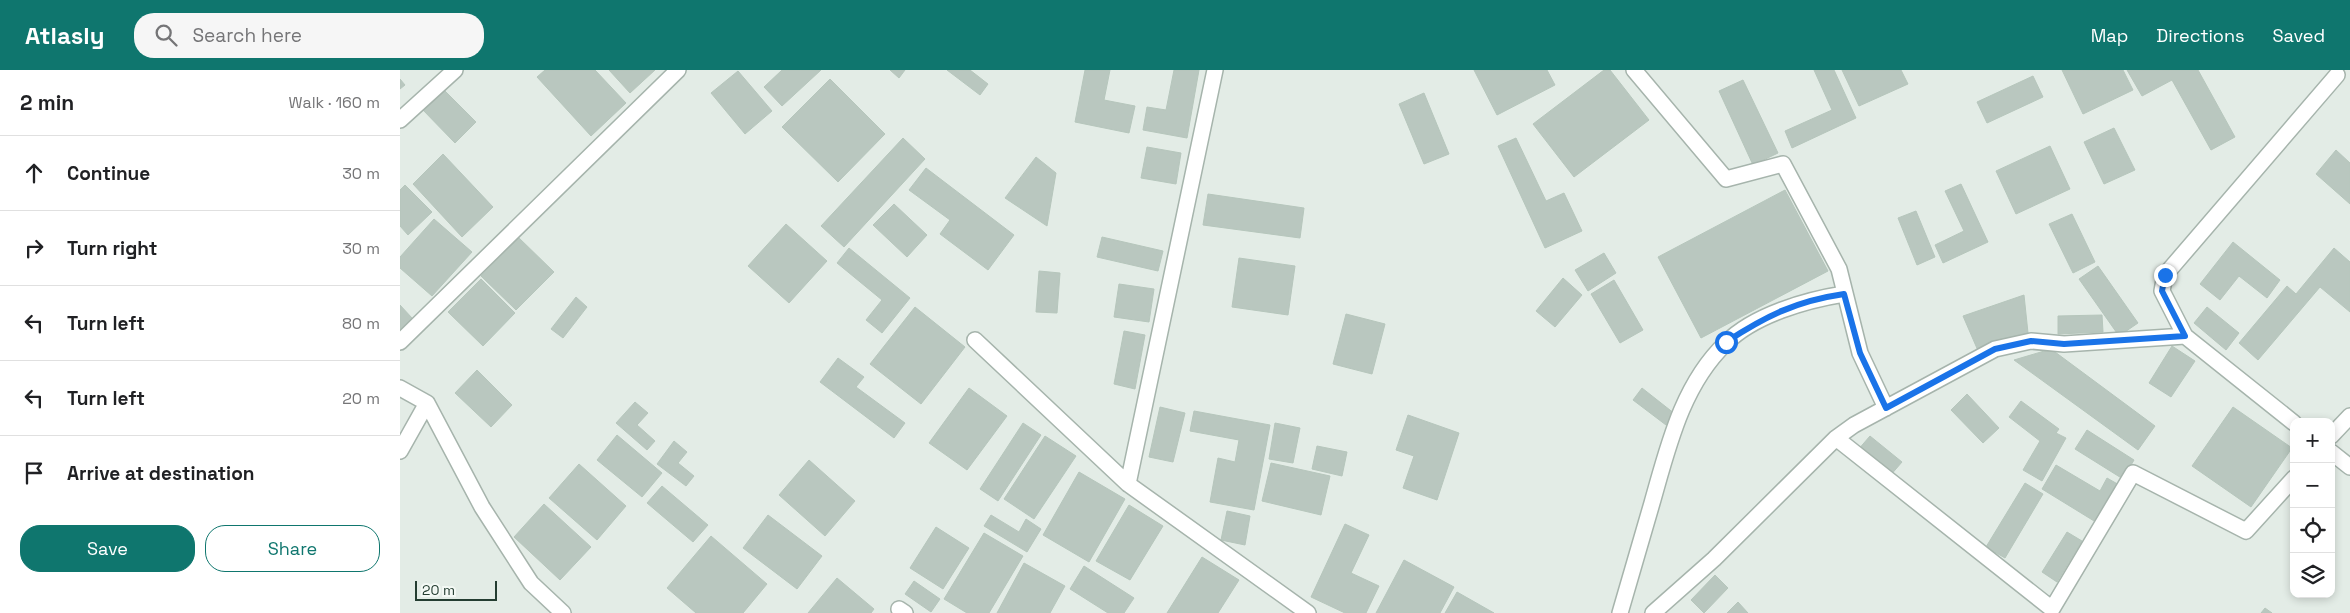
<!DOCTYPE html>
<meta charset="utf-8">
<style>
:root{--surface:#fff;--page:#f6f6f6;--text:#202124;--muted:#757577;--line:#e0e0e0;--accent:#0f766e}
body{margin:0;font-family:"Space Grotesk",sans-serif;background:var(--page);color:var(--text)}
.controls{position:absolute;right:15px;bottom:15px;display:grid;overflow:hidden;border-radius:10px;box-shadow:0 2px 8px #0003}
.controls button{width:45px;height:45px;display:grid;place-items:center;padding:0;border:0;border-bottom:1px solid var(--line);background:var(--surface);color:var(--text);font:25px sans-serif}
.scale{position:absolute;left:15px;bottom:12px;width:82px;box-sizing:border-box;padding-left:5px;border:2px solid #243d31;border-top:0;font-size:14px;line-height:18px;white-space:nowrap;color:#243d31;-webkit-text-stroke:4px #f4f9f5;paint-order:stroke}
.stop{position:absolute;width:15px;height:15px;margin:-11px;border:4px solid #1a73e8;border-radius:50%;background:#fff}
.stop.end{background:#1a73e8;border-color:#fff;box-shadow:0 1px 5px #0008}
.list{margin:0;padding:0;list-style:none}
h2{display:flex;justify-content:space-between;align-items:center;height:65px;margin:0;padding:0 20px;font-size:21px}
h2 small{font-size:16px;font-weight:400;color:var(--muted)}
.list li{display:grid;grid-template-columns:32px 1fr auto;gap:15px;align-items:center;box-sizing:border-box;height:75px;padding:0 20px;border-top:1px solid var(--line)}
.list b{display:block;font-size:19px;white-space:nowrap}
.list em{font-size:16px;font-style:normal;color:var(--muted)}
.actions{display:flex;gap:10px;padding:15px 20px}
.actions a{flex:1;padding:11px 0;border:1px solid var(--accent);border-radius:20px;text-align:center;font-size:18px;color:var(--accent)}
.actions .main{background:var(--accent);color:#fff}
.icon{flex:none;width:28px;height:28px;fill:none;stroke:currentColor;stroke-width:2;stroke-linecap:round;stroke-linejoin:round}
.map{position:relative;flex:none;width:1950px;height:543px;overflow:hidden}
header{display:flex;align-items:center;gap:30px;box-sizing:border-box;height:70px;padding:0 25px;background:var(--accent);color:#fff}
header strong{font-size:24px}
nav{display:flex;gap:28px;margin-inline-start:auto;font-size:18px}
.search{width:350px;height:45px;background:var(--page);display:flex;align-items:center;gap:12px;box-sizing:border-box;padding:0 18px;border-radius:20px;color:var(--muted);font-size:19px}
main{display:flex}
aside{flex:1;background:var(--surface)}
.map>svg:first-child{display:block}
.building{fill:#b9c7bf;stroke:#b6c6bc}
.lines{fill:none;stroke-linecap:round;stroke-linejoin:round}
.minor-casing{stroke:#a6b4ac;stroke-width:18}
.minor{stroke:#fff;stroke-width:15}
.route{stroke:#1a73e8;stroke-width:6}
</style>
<header>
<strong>Atlasly</strong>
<div class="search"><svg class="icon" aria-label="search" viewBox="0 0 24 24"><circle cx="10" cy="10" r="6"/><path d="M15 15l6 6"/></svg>Search here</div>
<nav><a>Map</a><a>Directions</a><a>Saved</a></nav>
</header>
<main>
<aside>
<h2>2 min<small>Walk · 160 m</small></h2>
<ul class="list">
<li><svg class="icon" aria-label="ahead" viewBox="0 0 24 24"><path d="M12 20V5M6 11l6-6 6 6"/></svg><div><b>Continue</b></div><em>30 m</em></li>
<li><svg class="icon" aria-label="right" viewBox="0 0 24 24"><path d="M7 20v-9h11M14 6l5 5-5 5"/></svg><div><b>Turn right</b></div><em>30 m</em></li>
<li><svg class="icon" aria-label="left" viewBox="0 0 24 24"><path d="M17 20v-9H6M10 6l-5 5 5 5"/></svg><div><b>Turn left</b></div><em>80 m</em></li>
<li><svg class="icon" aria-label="left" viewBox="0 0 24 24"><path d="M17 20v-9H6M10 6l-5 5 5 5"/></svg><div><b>Turn left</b></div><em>20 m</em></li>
<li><svg class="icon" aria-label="arrive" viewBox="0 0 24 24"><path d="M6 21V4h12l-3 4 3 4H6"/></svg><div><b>Arrive at destination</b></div></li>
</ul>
<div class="actions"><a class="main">Save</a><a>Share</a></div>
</aside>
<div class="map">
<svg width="1950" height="543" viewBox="0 0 1950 543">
<rect width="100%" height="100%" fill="#e3ece6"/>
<path class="building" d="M145 0H195L226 33 191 66 137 7Z
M209 0H255L230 23Z
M382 0H421L382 36 364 17Z
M490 0H505L499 8Z
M547 0H570L588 14 580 25Z
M685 0H710L704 30 735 36 729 63 675 52Z
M774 0H799L787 68 743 60 747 37 766 40Z
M1074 0H1147L1155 15 1097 45Z
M1204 0H1210L1249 50 1174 107 1133 54Z
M1414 0H1434L1456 48 1392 78 1385 61 1432 40Z
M1442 0H1501L1508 14 1459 36Z
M1662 0H1723L1733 20 1683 44Z
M1727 0H1798L1835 67 1811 80 1772 10 1742 26Z
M338 1 372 41 345 64 311 23Z
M1633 6 1643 27 1587 53 1577 32Z
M0 9 5 15 0 19Z
M430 9 485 64 438 112 382 57Z
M1343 10 1378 83 1353 95 1319 21Z
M43 19 76 52 55 73 22 39Z
M1024 23 1049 84 1024 94 999 34Z
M1714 58 1735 100 1704 114 1684 72Z
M503 68 525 89 444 177 421 156Z
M1116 68 1146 131 1164 123 1182 161 1145 178 1098 76Z
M1650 76 1670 119 1616 144 1596 101Z
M747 77 781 83 776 114 741 108Z
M1936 80 1950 93V134L1916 104Z
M43 84 93 137 62 167 13 114Z
M636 87 656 103 647 156 605 128Z
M526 98 614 165 588 200 540 164 550 150 509 120Z
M1561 114 1588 172 1543 193 1535 175 1564 161 1545 121Z
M5 115 32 142 8 165 0 156V120Z
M1385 120 1428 201 1301 268 1258 187Z
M808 124 904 138 900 168 803 155Z
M494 134 527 165 507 187 473 155Z
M1516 141 1535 187 1517 195 1498 148Z
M1672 144 1695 192 1673 203 1649 154Z
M34 149 72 182 32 226 0 198V187Z
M386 154 427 191 389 233 348 196Z
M118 167 154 202 116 240 81 206Z
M702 167 763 181 758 201 697 187Z
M1833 172 1880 210 1867 228 1839 206 1820 230 1800 214Z
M449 178 510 228 482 263 466 250 482 230 437 193Z
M1934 178 1950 192V242L1920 217 1858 290 1839 273 1887 216 1896 224Z
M1204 183 1216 203 1188 221 1175 200Z
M839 188 895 196 888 245 832 237Z
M1698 196 1738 253 1719 266 1679 209Z
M639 201 660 203 657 243 636 242Z
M1163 208 1182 225 1155 257 1136 241Z
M81 209 115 243 83 276 48 242Z
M1214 210 1243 260 1220 273 1191 224Z
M719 214 754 219 749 252 714 247Z
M1624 225 1628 263 1579 283 1563 246Z
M176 227 187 237 163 268 151 259Z
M0 235 12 248 0 260Z
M515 237 565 277 521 334 470 294Z
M1807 237 1839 263 1826 280 1794 253Z
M946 244 985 254 972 304 933 294Z
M1702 245 1703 262 1658 264V246Z
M724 261 745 265 735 319 714 314Z
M1772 276 1795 291 1771 327 1749 313Z
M1651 279 1755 356 1738 380 1614 290Z
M438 288 464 307 456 317 505 353 494 368 420 312Z
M77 300 112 335 91 357 55 323Z
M569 318 607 346 567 400 529 373Z
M1242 318 1275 344 1266 355 1233 330Z
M1567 324 1599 358 1583 373 1551 340Z
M1621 331 1659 359 1656 363 1666 368 1642 411 1623 400 1640 371 1609 347Z
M235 332 248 343 237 355 255 371 247 380 216 353Z
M760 337 785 343 773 392 749 387Z
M1833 337 1892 378 1851 437 1792 396Z
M794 341 870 355 854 440 810 432 818 388 835 392 839 370 790 361Z
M1008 345 1059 363 1037 430 1003 418 1014 386 996 380Z
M623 353 641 365 598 431 580 419Z
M875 353 900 358 893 393 869 389Z
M1687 360 1734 390 1723 409 1675 379Z
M217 365 262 403 242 427 197 390Z
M645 366 676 386 634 449 604 429Z
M1470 366 1502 392 1489 407 1457 381Z
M274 371 287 382 278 393 294 406 286 416 257 394Z
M917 376 947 382 942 406 912 399Z
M409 390 455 431 425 466 379 425Z
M871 393 930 406 921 445 862 431Z
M179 394 226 436 197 470 149 428Z
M1656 395 1700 421 1707 408 1721 416 1699 454 1642 419Z
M679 402 725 429 689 492 643 465Z
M1625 413 1643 424 1605 488 1586 477Z
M262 416 308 455 293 472 247 433Z
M144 434 191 477 160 510 114 467Z
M729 435 763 456 730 510 696 491Z
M827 441 850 446 845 475 821 470Z
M368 445 422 486 397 519 343 478Z
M591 445 619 462 626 449 641 459 627 482 584 456Z
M945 454 969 465 951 503 979 516 966 543H945L911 527Z
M536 457 569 478 543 519 510 498Z
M1667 462 1682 471 1657 512 1642 502Z
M584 463 623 486 589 543H567L544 529Z
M311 466 367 514 343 543H296L267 518Z
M802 487 839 510 818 543H767Z
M1004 490 1054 517 1040 543H976Z
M624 493 665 516 650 543H597Z
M684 496 734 528 724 543H708L670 519Z
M1315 505 1328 518 1304 543 1291 530Z
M437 508 474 539 471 543H408Z
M514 511 540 529 531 542 505 524Z
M1057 522 1094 543H1045Z
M1338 532 1348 543H1327Z
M1865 538 1872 543H1861Z"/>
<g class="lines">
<g class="minor-casing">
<path id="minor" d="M1234 0 1326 109 1383 94 1439 199 1460 283 1486 338
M0 50 55 0
M575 270 728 414 908 543
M0 272 278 0
M0 318 27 333 82 437 131 513 163 543
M1894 353 1785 266 1762 221 1765 205 1937 5
M1931 366 1950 346
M1436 368 1652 539 1733 403 1846 461 1894 408
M0 381 27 333
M1931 382 1950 397
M728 414 815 0
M499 539 505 543
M1220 543C1231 506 1241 470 1252 433 1268 377 1282 315 1326 273 1354 245 1406 230 1444 224
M1253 543 1314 489 1436 368 1454 355 1595 279 1631 271 1664 274 1785 266"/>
</g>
<use href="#minor" class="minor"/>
</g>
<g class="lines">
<path class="route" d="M1326 272C1366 246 1396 231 1444 224L1460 283 1486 338 1595 279 1631 271 1664 274 1785 266 1762 221 1765 205"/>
</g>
</svg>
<div class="controls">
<button>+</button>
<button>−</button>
<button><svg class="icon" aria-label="locate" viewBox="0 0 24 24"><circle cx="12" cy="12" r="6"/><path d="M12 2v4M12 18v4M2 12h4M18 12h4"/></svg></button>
<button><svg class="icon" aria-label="layers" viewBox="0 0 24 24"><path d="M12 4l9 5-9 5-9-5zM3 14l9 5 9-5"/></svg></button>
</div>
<div class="scale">20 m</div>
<div class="stop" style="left:1326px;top:272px"></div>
<div class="stop end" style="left:1765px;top:205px"></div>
</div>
</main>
